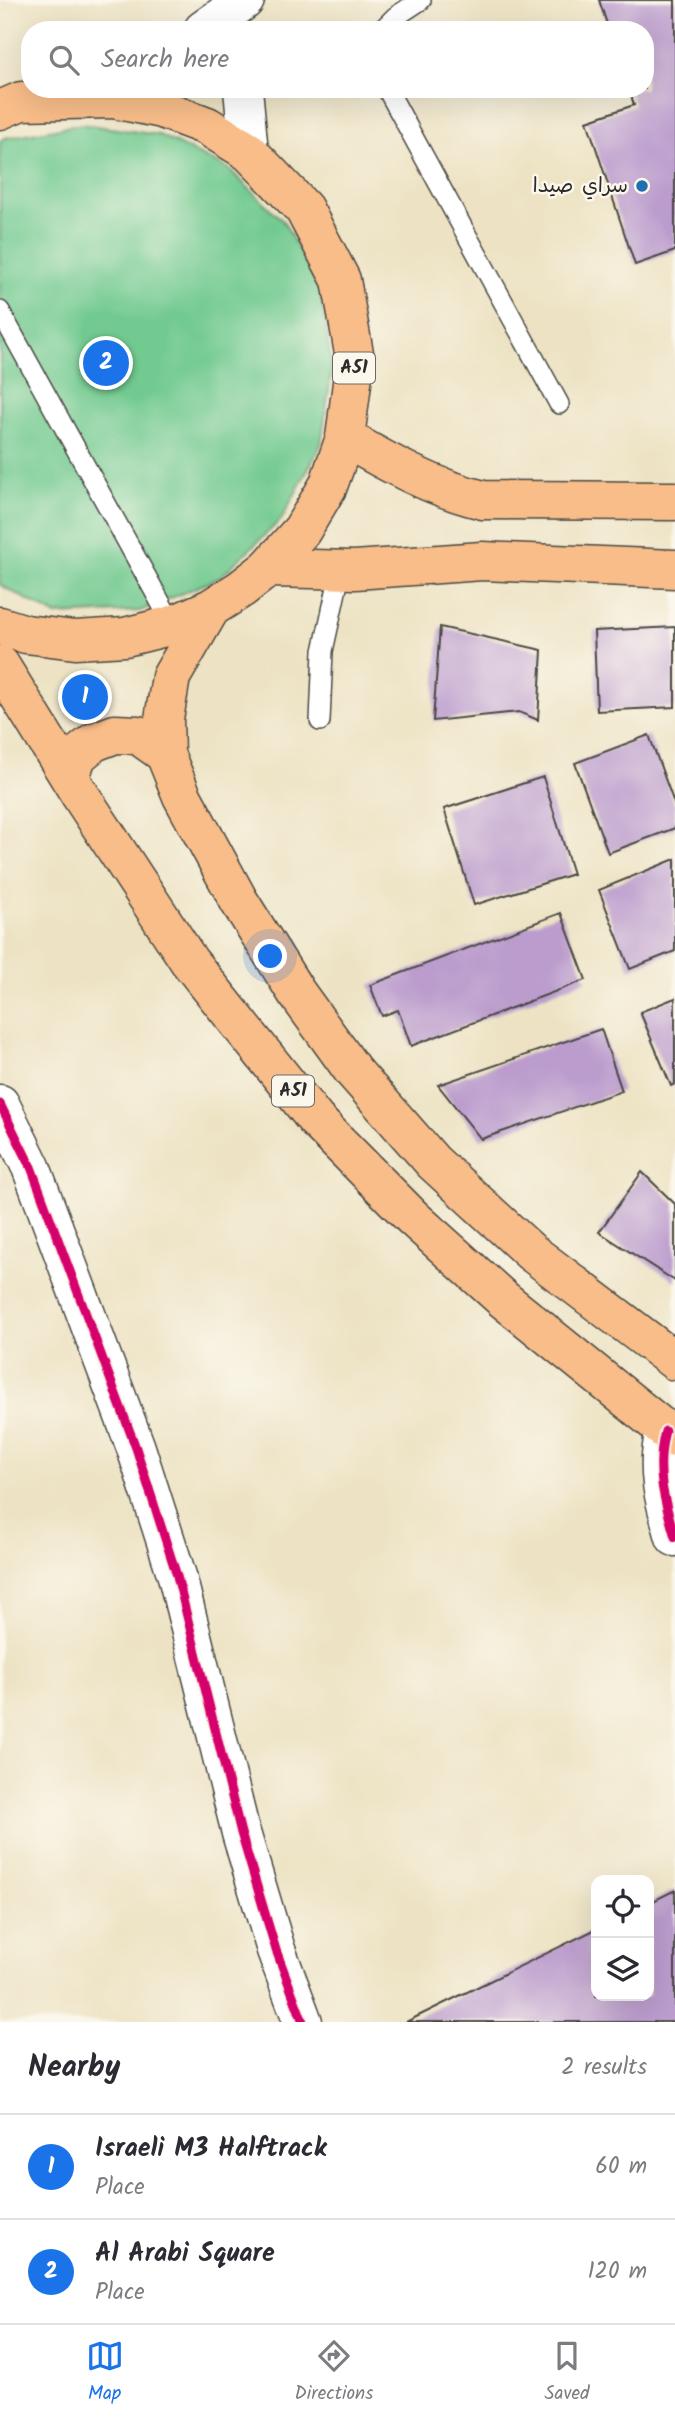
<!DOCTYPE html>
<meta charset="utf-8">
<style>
:root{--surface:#fff;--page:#f2f2f3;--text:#2b2b33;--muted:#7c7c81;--line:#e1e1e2;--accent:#1a73e8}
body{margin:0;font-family:Kalam,"Playpen Sans Arabic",sans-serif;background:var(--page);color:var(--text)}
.controls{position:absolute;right:21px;bottom:21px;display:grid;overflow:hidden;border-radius:14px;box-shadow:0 7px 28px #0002}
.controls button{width:63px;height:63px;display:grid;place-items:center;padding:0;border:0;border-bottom:2px solid var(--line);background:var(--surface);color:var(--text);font:35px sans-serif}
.you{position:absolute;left:271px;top:957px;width:24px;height:24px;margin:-18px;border:5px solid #fff;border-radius:50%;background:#1a73e8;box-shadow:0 0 0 10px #1a73e833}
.badge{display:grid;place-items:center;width:46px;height:46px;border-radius:50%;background:var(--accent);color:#fff;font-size:23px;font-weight:700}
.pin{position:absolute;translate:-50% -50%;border:4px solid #fff;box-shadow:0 2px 7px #0006}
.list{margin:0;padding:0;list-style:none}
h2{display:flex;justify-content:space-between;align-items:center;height:91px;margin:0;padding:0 28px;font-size:30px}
h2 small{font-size:23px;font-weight:400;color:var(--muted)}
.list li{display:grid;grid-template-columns:46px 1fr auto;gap:21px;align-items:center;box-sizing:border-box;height:105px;padding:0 28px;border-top:2px solid var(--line)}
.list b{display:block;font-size:26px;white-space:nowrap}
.list p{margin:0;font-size:23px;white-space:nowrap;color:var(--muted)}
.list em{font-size:23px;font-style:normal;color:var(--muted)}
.icon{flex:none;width:38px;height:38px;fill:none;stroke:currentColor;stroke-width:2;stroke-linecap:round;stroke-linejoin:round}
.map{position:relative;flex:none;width:675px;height:2022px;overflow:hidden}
.search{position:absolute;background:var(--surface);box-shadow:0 7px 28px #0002;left:21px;right:21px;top:21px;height:77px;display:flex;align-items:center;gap:18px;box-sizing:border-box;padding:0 24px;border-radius:28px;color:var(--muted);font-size:26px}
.sheet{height:301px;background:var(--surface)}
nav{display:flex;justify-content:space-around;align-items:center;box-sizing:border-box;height:98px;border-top:2px solid var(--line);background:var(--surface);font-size:19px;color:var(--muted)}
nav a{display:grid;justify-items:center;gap:4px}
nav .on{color:var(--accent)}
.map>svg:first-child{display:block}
.green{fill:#72ca90;stroke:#4e7a5e;stroke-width:2}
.building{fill:#bb9ccd}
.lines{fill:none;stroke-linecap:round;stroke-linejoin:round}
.service-casing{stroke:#484742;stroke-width:22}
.minor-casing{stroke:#484742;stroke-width:41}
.primary-casing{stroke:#484742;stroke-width:41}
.trunk-casing{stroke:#484742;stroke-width:41}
.service{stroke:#fff;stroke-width:19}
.minor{stroke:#fff;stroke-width:38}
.primary{stroke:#f8bd89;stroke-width:38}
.trunk{stroke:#f8bd89;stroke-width:38}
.cycleway-casing{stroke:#fbf7ec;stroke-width:13}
.cycleway{stroke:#d6006c;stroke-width:9}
.poi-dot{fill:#1f6fb2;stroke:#fbf7ec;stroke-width:2.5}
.labels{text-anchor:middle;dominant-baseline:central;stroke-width:5;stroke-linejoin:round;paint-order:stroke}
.shield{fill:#fbf7ec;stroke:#696865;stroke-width:2}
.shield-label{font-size:19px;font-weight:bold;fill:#2b2b2b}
.poi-label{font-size:21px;fill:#2b2b2b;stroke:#fbf7ec;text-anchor:end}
</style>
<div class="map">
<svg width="675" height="2022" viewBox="0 0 675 2022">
<rect width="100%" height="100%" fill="#fbf7ec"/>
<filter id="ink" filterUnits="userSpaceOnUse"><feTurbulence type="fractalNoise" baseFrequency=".0143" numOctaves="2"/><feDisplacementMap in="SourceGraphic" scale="14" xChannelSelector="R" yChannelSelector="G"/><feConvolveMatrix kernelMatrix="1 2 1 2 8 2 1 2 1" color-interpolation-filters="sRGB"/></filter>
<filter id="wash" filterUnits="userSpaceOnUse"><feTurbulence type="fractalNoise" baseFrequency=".00686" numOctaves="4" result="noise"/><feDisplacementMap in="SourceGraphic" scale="28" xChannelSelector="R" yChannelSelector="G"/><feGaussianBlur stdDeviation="1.57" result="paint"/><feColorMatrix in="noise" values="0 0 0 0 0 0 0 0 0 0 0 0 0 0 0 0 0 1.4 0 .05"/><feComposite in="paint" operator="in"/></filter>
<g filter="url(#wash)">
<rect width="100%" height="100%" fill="#ede3c4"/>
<path class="green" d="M82 124 159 135 229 169 284 222 320 291 332 368 321 445 281 520 219 578 140 611 55 615 0 585V141L5 138Z"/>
<g id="blocks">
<path class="building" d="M599 0H675V251L635 265 587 121 634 105 629 89H645V30H609Z
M440 627 542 650 538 720 519 712 433 721Z
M675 627V707L597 711 594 631Z
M649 735 675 806V828L608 853 575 763Z
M543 777 573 874 474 905 444 809Z
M675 859V951L630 969 599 890Z
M561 913 586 980 411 1046 398 1010 382 1016 370 985Z
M675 998V1084L671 1086 640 1012Z
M601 1029 622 1091 481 1139 438 1085Z
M642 1172 675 1204V1281L599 1232Z
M675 1890V2022H406L596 1929V1996H649V1903Z"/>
</g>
</g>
<g filter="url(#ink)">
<use href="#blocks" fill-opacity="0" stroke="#484742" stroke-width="2"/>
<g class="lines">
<g class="service-casing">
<path id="service" d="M382 30 395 17 421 0
M387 89 559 404
M0 311 173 625
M320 721 323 651 341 569"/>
</g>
<g class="minor-casing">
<path id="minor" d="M203 30 245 0
M243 89 249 152
M0 1104 31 1167 136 1448 177 1576 241 1833 276 1950 303 2022
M665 1431C655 1470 664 1500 675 1537"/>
</g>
<g class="primary-casing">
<path id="primary" d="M345 438C390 464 433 488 483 500L675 501
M268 568 355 570 482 561 675 569"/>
</g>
<g class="trunk-casing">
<path id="trunk" d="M0 110 21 101 113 99 162 109 207 126 249 152 304 209 341 280 355 359 345 438 328 486 302 530 268 568 241 589 211 608 173 625 125 637 75 640 26 634 0 626
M211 608 171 677 164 719 165 754 182 796 239 901 296 992 353 1071 433 1162 531 1252 675 1361
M0 665 79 793 189 961 316 1120 413 1218 503 1299 675 1438
M70 778 77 756 94 742 115 734 138 735 165 754"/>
</g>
<use href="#service" class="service"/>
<use href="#minor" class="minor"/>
<use href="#primary" class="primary"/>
<use href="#trunk" class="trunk"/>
<g class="cycleway-casing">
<path id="cycleway" d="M0 1104 31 1167 136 1448 177 1576 241 1833 276 1950 303 2022
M665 1431C655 1470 664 1500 675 1537"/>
</g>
<use href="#cycleway" class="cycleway"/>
</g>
</g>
<circle class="poi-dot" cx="642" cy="186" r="7"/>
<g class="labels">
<g class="shield">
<rect x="333" y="352.5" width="42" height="31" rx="5"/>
<rect x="272" y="1075.5" width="42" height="31" rx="5"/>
</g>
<g class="shield-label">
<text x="354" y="368">A51</text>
<text x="293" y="1091">A51</text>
</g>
<g class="poi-label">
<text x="628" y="186">سراي صيدا</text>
</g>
</g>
</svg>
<div class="controls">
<button><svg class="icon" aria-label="locate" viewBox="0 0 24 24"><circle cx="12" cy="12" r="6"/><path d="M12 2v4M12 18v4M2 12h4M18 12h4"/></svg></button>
<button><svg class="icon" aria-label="layers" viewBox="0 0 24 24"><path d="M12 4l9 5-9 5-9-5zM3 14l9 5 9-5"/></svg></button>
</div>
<div class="you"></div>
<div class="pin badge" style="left:85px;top:697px">1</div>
<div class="pin badge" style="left:106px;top:363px">2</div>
<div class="search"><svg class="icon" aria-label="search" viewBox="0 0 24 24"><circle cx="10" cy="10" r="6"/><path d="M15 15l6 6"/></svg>Search here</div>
</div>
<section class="sheet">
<h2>Nearby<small>2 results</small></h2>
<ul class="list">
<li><span class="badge">1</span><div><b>Israeli M3 Halftrack</b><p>Place</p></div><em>60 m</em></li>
<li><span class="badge">2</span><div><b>Al Arabi Square</b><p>Place</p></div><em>120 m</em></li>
</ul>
</section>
<nav>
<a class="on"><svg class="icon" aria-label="map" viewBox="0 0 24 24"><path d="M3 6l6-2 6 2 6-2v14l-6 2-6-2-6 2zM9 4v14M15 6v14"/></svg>Map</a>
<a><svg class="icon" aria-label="directions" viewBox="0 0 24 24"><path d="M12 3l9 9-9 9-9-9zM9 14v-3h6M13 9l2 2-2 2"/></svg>Directions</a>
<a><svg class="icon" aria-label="saved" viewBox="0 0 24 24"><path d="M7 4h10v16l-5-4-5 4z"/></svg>Saved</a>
</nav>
